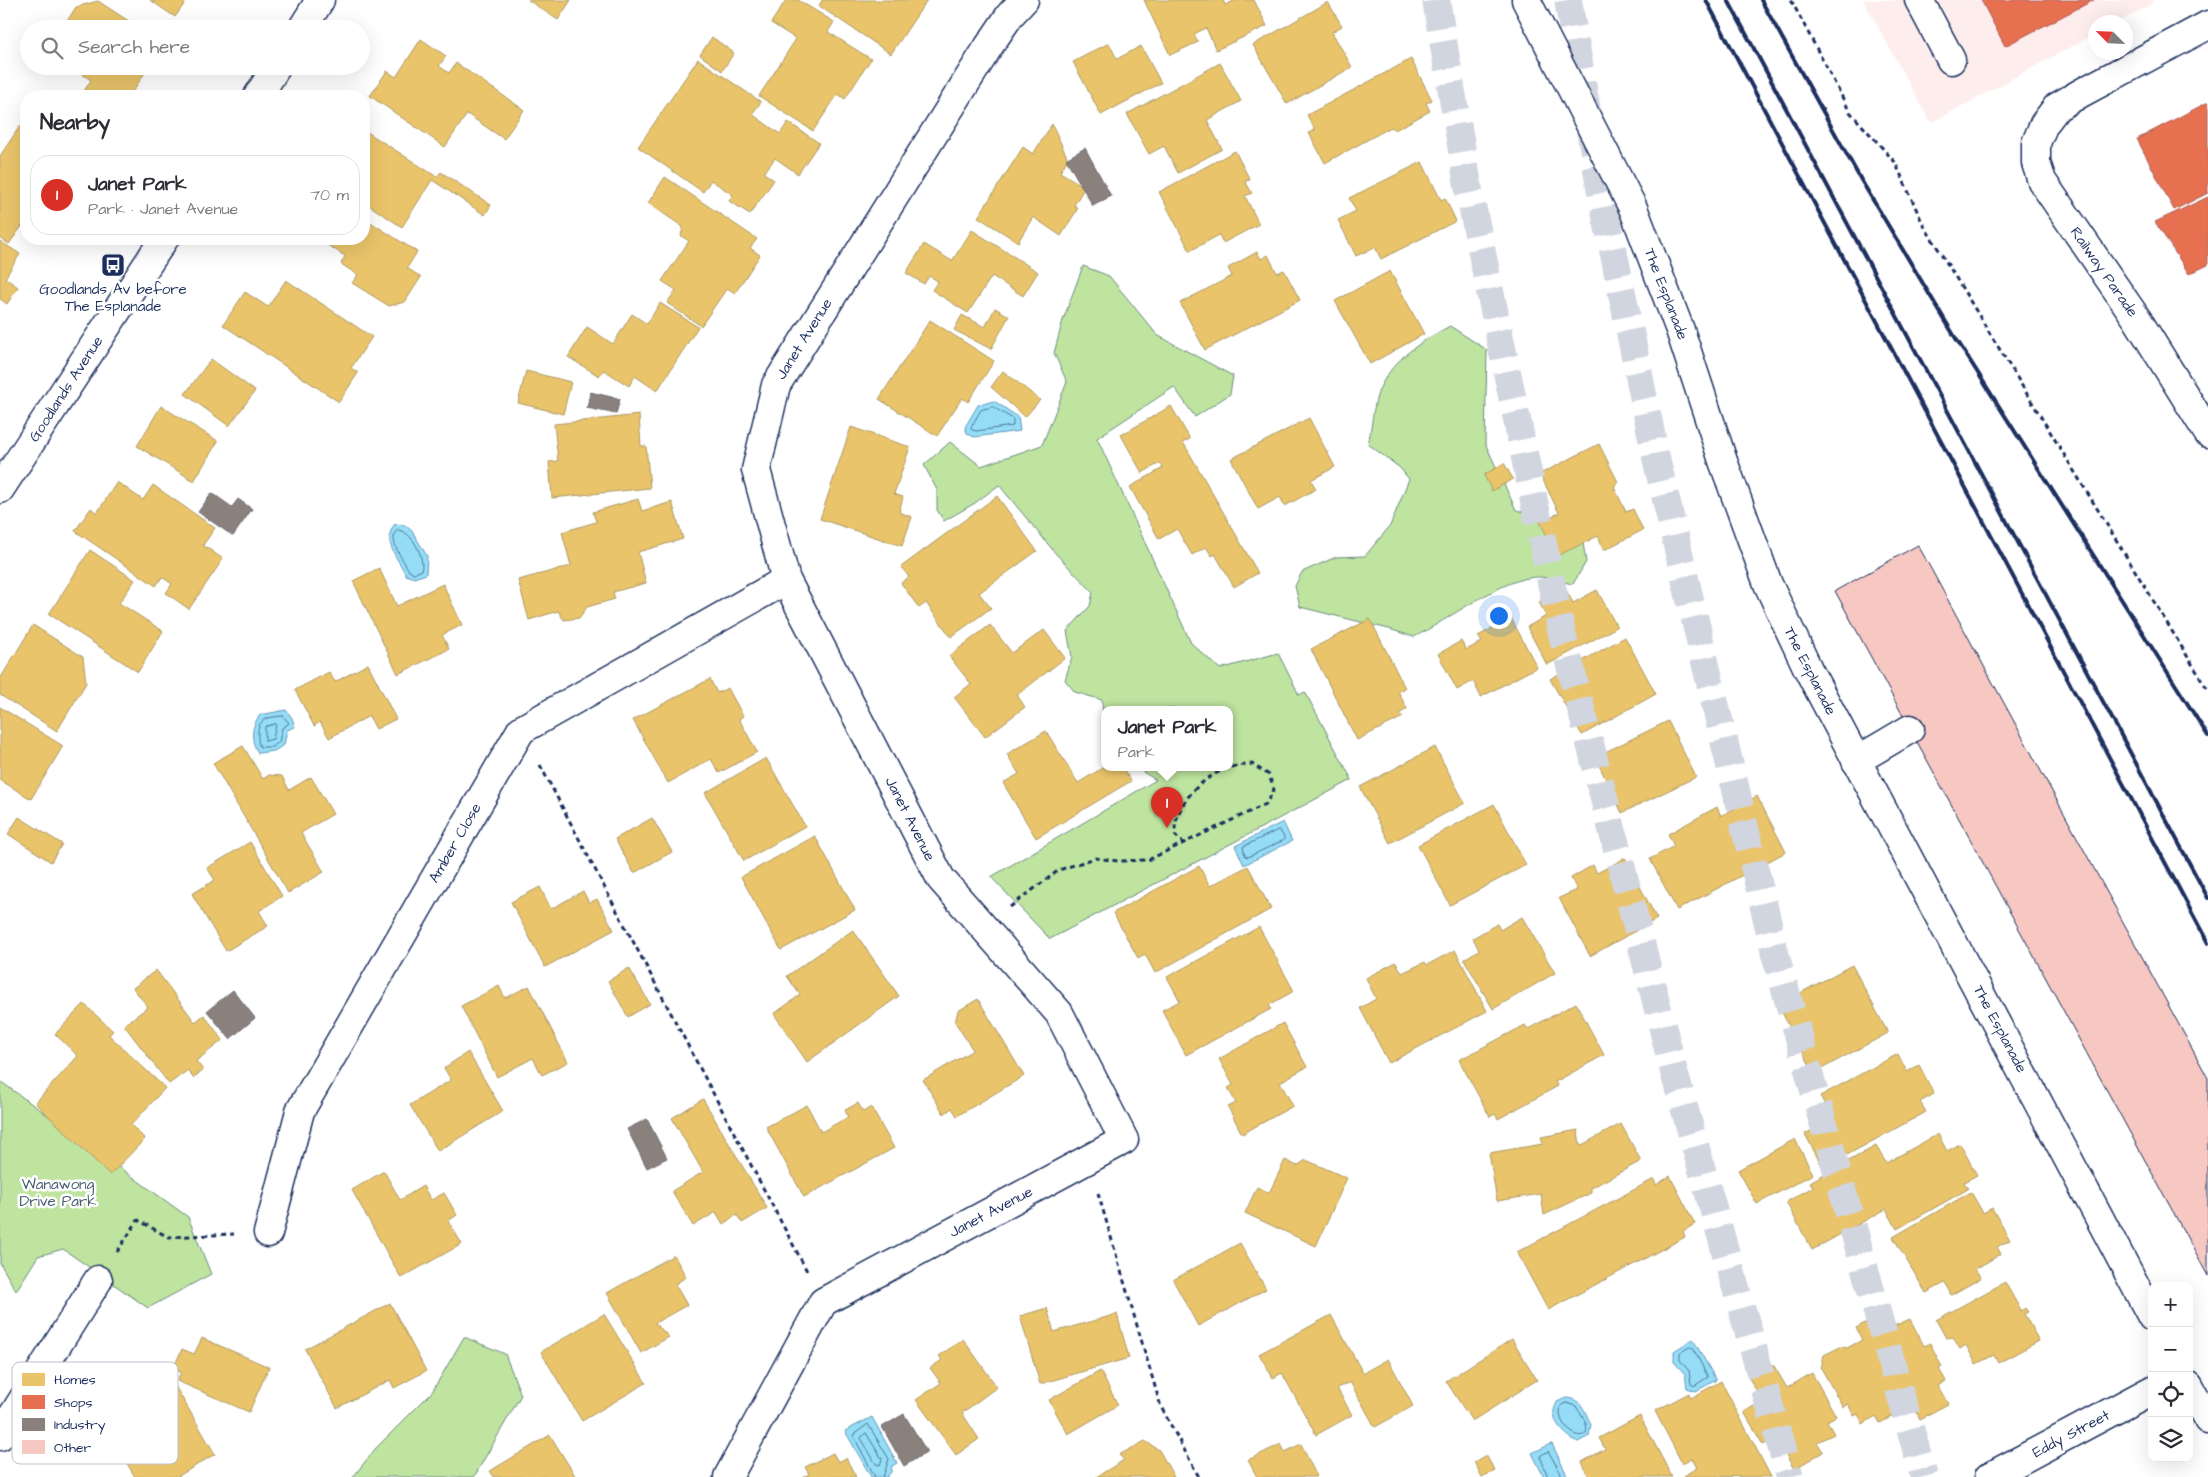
<!DOCTYPE html>
<meta charset="utf-8">
<style>
:root{--surface:#fff;--page:#f7f7f7;--text:#2b2b33;--muted:#7c7c81;--line:#e1e1e2;--accent:#d93025}
body{margin:0;font-family:"Architects Daughter",sans-serif;background:var(--page);color:var(--text)}
.controls{position:absolute;right:15px;bottom:15px;display:grid;overflow:hidden;border-radius:10px;box-shadow:0 5px 20px #0002}
.controls button{width:45px;height:45px;display:grid;place-items:center;padding:0;border:0;border-bottom:1px solid var(--line);background:var(--surface);color:var(--text);font:25px sans-serif}
.compass{position:absolute;left:2088px;top:15px;width:45px;height:45px;border-radius:50%;background:var(--surface);box-shadow:0 5px 20px #0002;rotate:294deg}
.you{position:absolute;left:1498px;top:615px;width:18px;height:18px;margin:-12px;border:4px solid #fff;border-radius:50%;background:#1a73e8;box-shadow:0 0 0 8px #1a73e833}
.badge{display:grid;place-items:center;width:32px;height:32px;border-radius:50%;background:var(--accent);color:#fff;font-size:16px;font-weight:700}
.pin{position:absolute;translate:-50% -41px;filter:drop-shadow(0 1px 2px #0008)}
.pin::after{content:'';position:absolute;top:26px;width:18px;height:15px;background:inherit;clip-path:polygon(0 0,100% 0,50% 100%)}
.popup{position:absolute;left:1101px;top:706px;width:132px;height:65px;box-sizing:border-box;display:grid;place-content:center;border-radius:10px;background:var(--surface);filter:drop-shadow(0 1px 4px #0005);font-size:16px;white-space:nowrap;color:var(--muted)}
.popup b{font-size:19px;color:var(--text)}
.popup::after{content:'';position:absolute;left:50%;top:100%;margin-left:-10px;border:10px solid transparent;border-top-color:var(--surface)}
.list{margin:0;padding:0;list-style:none}
h2{display:flex;justify-content:space-between;align-items:center;height:65px;margin:0;padding:0 20px;font-size:21px}
h2 small{font-size:16px;font-weight:400;color:var(--muted)}
.list li{display:grid;grid-template-columns:32px 1fr auto;gap:15px;align-items:center;box-sizing:border-box;height:80px;margin:0 10px 10px;padding:0 10px;border:1px solid var(--line);border-radius:20px}
.list b{display:block;font-size:19px;white-space:nowrap}
.list p{margin:0;font-size:16px;white-space:nowrap;color:var(--muted)}
.list em{font-size:16px;font-style:normal;color:var(--muted)}
.icon{flex:none;width:28px;height:28px;fill:none;stroke:currentColor;stroke-width:2;stroke-linecap:round;stroke-linejoin:round}
.map{position:relative;flex:none;width:2208px;height:1477px;overflow:hidden}
.search{position:absolute;background:var(--surface);box-shadow:0 5px 20px #0002;left:20px;top:20px;width:350px;height:55px;display:flex;align-items:center;gap:12px;box-sizing:border-box;padding:0 18px;border-radius:28px;color:var(--muted);font-size:19px}
.panel{position:absolute;background:var(--surface);box-shadow:0 5px 20px #0002;left:20px;top:90px;width:350px;height:155px;border-radius:20px}
.map>svg:first-child{display:block}
.built{fill:#fdeeed}
.green{fill:#bee4a0;stroke:#6c8a7f}
.water{fill:#95ddf6;stroke:#6497b9}
.homes{fill:#e9c46a;stroke:#ab9766}
.shops{fill:#e76f51;stroke:#aa5c55}
.industry{fill:#8a817c;stroke:#696873}
.lines{fill:none;stroke-linecap:round;stroke-linejoin:round}
.shore{stroke:#4c759b;stroke-width:1}
.building{fill:#f7c7c2;stroke:#1b2f5e}
.highway-tunnel{stroke:#d1d5df;stroke-width:28;stroke-dasharray:28 14;stroke-linecap:butt}
.minor-casing{stroke:#1b2f5e;stroke-width:31}
.major-casing{stroke:#1b2f5e;stroke-width:31}
.path{stroke:#1b2f5e;stroke-width:3;stroke-dasharray:5 4;stroke-linecap:butt}
.minor{stroke:#fff;stroke-width:28}
.major{stroke:#fff;stroke-width:28}
.rail{stroke:#1b2f5e;stroke-width:4}
.labels{text-anchor:middle;dominant-baseline:central;stroke-width:5;stroke-linejoin:round;paint-order:stroke}
.street-label{font-size:15px;fill:#1b2f5e;stroke:#fff}
.poi-label{font-size:15px;fill:#1b2f5e;stroke:#fff}
.park-label{font-size:15px;fill:#445c6e;stroke:#fff}
.key{fill:#fff;stroke:#bbc1cf;stroke-width:1}
.key-label{font-size:14px;fill:#1b2f5e}
</style>
<div class="map">
<svg width="2208" height="1477" viewBox="0 0 2208 1477">
<rect width="100%" height="100%" fill="#fff"/>
<filter id="ink" filterUnits="userSpaceOnUse"><feTurbulence type="fractalNoise" baseFrequency=".02" numOctaves="2"/><feDisplacementMap in="SourceGraphic" scale="10" xChannelSelector="R" yChannelSelector="G"/><feConvolveMatrix kernelMatrix="1 2 1 2 8 2 1 2 1" color-interpolation-filters="sRGB"/></filter>
<g filter="url(#ink)">
<path class="built" d="M1863 0H2153L2152 4 2118 22H2096L2095 34 1931 123Z"/>
<path class="green" d="M1083 266 1109 276 1157 335 1233 376 1230 394 1195 417 1174 387 1097 438 1191 643 1220 669 1278 653 1299 695 1305 692 1352 780 1050 939 991 877 1156 780 1143 772 1142 767H1230V709H1104V740L1102 700 1075 692 1065 680 1072 657 1067 631 1090 606 1093 592 1057 555 999 485 975 503 944 521 937 510V490L924 465 950 442 981 466 1042 445 1067 382 1054 353 1063 320Z
M1450 326 1487 350 1485 443 1516 510 1551 519 1583 543 1586 562 1573 584C1562 582 1550 577 1539 577 1504 576 1447 621 1414 637L1389 629 1300 607 1295 586 1302 572 1336 557 1365 556 1390 526 1409 479 1400 468 1368 444C1372 427 1373 405 1379 390 1393 358 1422 341 1450 326Z
M0 1081 188 1217 211 1274 148 1308 63 1249 38 1256 16 1291 0 1263Z
M464 1337 505 1354 521 1395 474 1477H353L376 1448 432 1392Z"/>
<path class="water" d="M994 401 1018 417 1020 431 974 437 967 433 965 427 978 405Z
M395 524 405 525 412 531 427 556 426 574 414 578 406 575C398 558 381 541 395 524Z
M286 710 292 718 295 727 287 730 284 745 274 751 258 753C250 740 251 726 260 715Z
M1283 822 1292 841 1244 865 1235 846Z
M1693 1339 1716 1380 1696 1391 1687 1388 1685 1374 1674 1362V1351Z
M1566 1398C1583 1399 1584 1411 1591 1424L1589 1436 1578 1442C1569 1438 1554 1425 1554 1414 1553 1410 1556 1405 1557 1402Z
M872 1417 897 1463 892 1466 891 1472 887 1477H871L845 1431Z
M1551 1444H1552L1568 1477H1544L1532 1453Z"/>
<path class="homes" d="M150 0H187L175 17Z
M528 0H571L558 20Z
M786 0H798L834 22 828 32 871 59 845 99 838 94 813 131 759 96 796 39 771 23Z
M822 0H927L891 54 819 6Z
M1144 0H1223L1225 5 1236 0H1254L1267 26 1216 50 1206 28 1194 34 1198 42 1170 55Z
M98 1 141 29H62L76 7Z
M1328 2 1342 26 1332 32 1352 67 1287 104 1253 45Z
M712 37 734 53 722 71 700 55Z
M421 39 446 56 439 66 449 73 456 63 524 110 504 139 467 114 445 147 370 96 387 71 396 77Z
M1109 43 1117 59 1141 46 1161 83 1101 115 1073 62Z
M698 59 761 102 752 114 780 134 788 122 819 143 798 174 775 158 764 173 774 180 750 214 729 201 733 195 711 180 703 192 638 147Z
M1411 59 1432 100 1426 103 1430 111 1395 130 1391 127 1325 163 1309 133 1315 130 1307 115Z
M1220 63 1241 101 1207 120 1222 149 1178 173 1164 146 1149 154 1127 114Z
M70 66H149L130 96H81L91 80Z
M1052 124 1068 159 1060 172 1085 187 1074 205 1078 208 1061 236 1033 217 1018 242 978 217 1023 147 1033 154Z
M20 126 26 131V229L22 226 9 244 0 238V156Z
M364 130 437 177 441 172 491 205 485 215 432 180 402 227 364 202Z
M1235 151 1250 180 1245 181 1252 193 1245 196 1259 224 1223 243 1219 235 1190 251 1159 192Z
M1422 162 1441 200 1445 198 1456 221 1381 259 1375 247 1356 256 1338 220 1356 211 1349 198Z
M665 177 757 239 750 248 760 255 735 293 727 288 701 326 667 303 676 290 662 281 689 241 681 236 683 227 648 203Z
M364 218 417 252 407 268 421 277 405 302 389 306 352 283 358 275 341 264 345 256 318 239H364Z
M972 230 1038 272 1023 296 992 276 968 313 932 290 938 281 929 276 924 284 906 273 924 244 952 261Z
M0 241 20 254 5 278 18 287 7 304 0 299Z
M1257 252 1261 259 1268 255 1277 273 1284 270 1300 300 1205 350 1180 303 1232 276 1228 268Z
M1390 271 1424 334 1370 364 1335 301Z
M286 280 372 337 351 368 358 373 339 402 223 325 245 292 268 307Z
M660 303 698 327 657 391 635 376 629 386 604 370 599 376 568 357 587 327 613 344 632 314 647 324Z
M995 308 1009 316 991 349 954 330 962 315 985 327Z
M930 320 994 361 968 402 962 398 937 436 879 399Z
M211 359 255 391 229 426 185 394Z
M526 371 571 382 563 414 518 403Z
M1003 371 1040 400 1025 417 991 387Z
M161 406 218 441 194 481 137 446Z
M1171 406 1190 439 1183 442 1258 573 1234 587 1215 554 1212 556 1206 547 1192 555 1177 529 1159 539 1130 487 1163 468 1160 463 1142 473 1121 435Z
M639 415 641 446H646L650 488 552 498 549 462 558 461 554 424Z
M1309 418 1335 467 1311 480 1316 489 1285 506 1280 497 1258 509 1231 459Z
M851 427 910 447 894 494 903 497 899 512 912 517 902 546 820 519Z
M1599 444 1618 482 1614 487 1626 512 1633 509 1643 530 1604 550 1598 536 1557 556 1540 522 1559 513 1540 474Z
M1504 463 1513 479 1492 491 1484 475Z
M117 482 143 500 153 485 215 528 203 545 223 559 189 609 166 593 172 584 162 577 156 586 75 531 91 508 97 513Z
M997 496 1037 551 979 593 991 608 951 637 926 603 919 608 901 583 909 577 901 567Z
M638 499 642 511 672 502 683 539 638 552 646 583 613 592 615 599 587 607 579 618 564 620 558 611 529 620 518 580 571 566 562 532 596 522 593 512Z
M90 550 135 580 119 603 163 631 138 672 49 614Z
M379 568 397 606 443 584 462 625 442 635 449 649 398 674 353 581Z
M1565 588 1573 603 1597 590 1617 627 1547 665 1527 627 1546 616 1539 602Z
M1511 618 1537 667 1481 697 1473 681 1457 690 1438 654 1461 641 1466 650 1482 642 1478 636Z
M1370 619 1405 688 1398 691 1407 709 1399 714 1403 717 1357 740 1311 649Z
M33 625 83 657 86 683 57 731 0 695V679Z
M990 625 1012 653 1044 630 1065 658 1017 695 1025 707 985 737 954 697 971 684 949 656Z
M1625 637 1656 694 1582 735 1550 679Z
M368 664 396 719 376 729 369 716 329 738 320 722 314 726 295 690 329 672 335 682Z
M710 679 717 693 728 688 743 716 739 719 757 752 719 773 711 759 668 783 633 720Z
M0 707 63 746 31 799 0 780Z
M1668 721 1696 777 1622 813 1595 757Z
M1046 731 1078 783 1104 767H1122L1131 781 1036 838 1003 783 1019 774 1007 754Z
M243 746 263 779 269 775 282 776 289 790 311 777 333 814 301 833 324 872 288 893 213 763Z
M1435 747 1465 803 1390 843 1360 787Z
M766 758 805 826 744 861 705 793Z
M1757 796 1786 852 1677 910 1650 859 1674 846 1668 834 1717 807 1721 816Z
M1494 804 1526 865 1450 905 1418 845Z
M19 817 62 844 51 862 8 834Z
M652 818 672 852 634 873 615 839Z
M815 836 855 910 781 950 741 877Z
M250 842 282 896 259 911 268 926 226 951 192 894 215 880 207 868Z
M1625 858 1657 919 1590 956 1559 898 1577 890 1571 878 1593 865 1597 873Z
M1199 866 1210 886 1248 866 1271 909 1155 973 1145 954 1138 958 1113 913Z
M540 887 551 909 583 891 589 903 597 899 614 930 545 967 511 902Z
M1522 917 1555 973 1493 1009 1464 959 1479 950 1473 938 1497 924 1500 930Z
M1259 927 1294 991 1269 1005 1271 1009 1186 1055 1162 1010 1180 1001 1167 977Z
M853 930 899 996 807 1062 774 1014 800 995 787 976Z
M1455 950 1487 1011 1389 1063 1360 1008 1376 999 1366 978 1396 962 1402 973 1425 962 1427 965Z
M1852 965 1888 1033 1814 1073 1778 1005Z
M629 968 650 1004 628 1017 608 981Z
M156 970 195 1022 204 1015 223 1040 196 1061 203 1070 193 1078 188 1070 169 1084 124 1025 148 1007 133 988Z
M499 986 505 998 529 986 568 1062 542 1075 533 1058 497 1077 461 1006Z
M978 999 1024 1076 957 1116 952 1108 944 1114 923 1080 973 1050 955 1022 958 1011Z
M1576 1003 1604 1055 1555 1082 1558 1086 1498 1119 1495 1114 1490 1117 1459 1060 1525 1025 1528 1029Z
M84 1004 113 1031 109 1035 165 1088 131 1125 145 1139 110 1175 35 1103 78 1056 55 1034Z
M1283 1023 1307 1067 1280 1082 1293 1106 1242 1134 1228 1107 1236 1103 1228 1088 1233 1085 1219 1059Z
M468 1052 503 1111 438 1151 410 1105 451 1080 444 1068Z
M1898 1054 1907 1072 1919 1065 1934 1094 1920 1102 1926 1112 1823 1168 1805 1134 1833 1119 1820 1096Z
M703 1099 767 1208 742 1223 737 1215 723 1224 716 1212 693 1226 672 1191 703 1172 672 1118Z
M858 1103 863 1112 871 1107 894 1148 804 1197 766 1127 807 1105 821 1132 848 1117 845 1110Z
M1621 1124 1641 1161 1591 1188V1193L1544 1215 1541 1194 1497 1201 1489 1153 1543 1144 1541 1137 1578 1130 1580 1146Z
M1938 1134 1947 1151 1960 1144 1977 1175 1964 1182 1968 1189 1897 1229 1886 1209 1812 1250 1786 1202 1813 1187 1810 1182 1876 1146 1886 1163Z
M1795 1139 1813 1174 1757 1204 1738 1170Z
M1285 1160 1297 1166 1306 1160 1347 1178 1316 1246 1245 1213 1257 1187 1269 1193Z
M384 1171 400 1200 423 1186 431 1200 444 1193 457 1215 448 1221 462 1244 401 1278 352 1190Z
M1670 1176 1695 1224 1683 1231 1685 1237 1548 1310 1517 1252 1654 1179 1656 1185Z
M1971 1192 1983 1213 1992 1208 2010 1240 1997 1247 2001 1254 1975 1269 1981 1278 1951 1295 1945 1283 1926 1293 1893 1237Z
M1240 1243 1266 1289 1198 1326 1173 1280Z
M674 1255 686 1277 675 1284 687 1305 655 1323 669 1337 641 1353 607 1293Z
M2005 1282 2021 1311 2025 1308 2028 1312 2024 1314 2039 1341 1998 1363 1994 1355 1976 1364 1966 1345 1960 1349 1953 1337 1946 1338 1936 1320Z
M390 1303 426 1371 394 1388 390 1380 337 1408 305 1349Z
M1047 1308 1054 1332 1117 1314 1129 1358 1040 1384 1020 1316Z
M1887 1311 1894 1326 1910 1319 1924 1346 1930 1343 1942 1367 1939 1369 1946 1381 1938 1386 1948 1404 1920 1419 1913 1405 1880 1423 1876 1416 1863 1424 1858 1414 1854 1416 1848 1404 1843 1407 1821 1368 1824 1355 1840 1347 1847 1348 1862 1340 1856 1328Z
M604 1314 646 1383 582 1421 541 1352Z
M1331 1315 1363 1373 1388 1359 1413 1406 1375 1427 1350 1382 1337 1388 1352 1415 1316 1435 1282 1373 1273 1378 1259 1354Z
M202 1338 269 1367 249 1412 177 1381 181 1372 173 1369 182 1349 194 1354Z
M963 1339 997 1387 962 1413 979 1439 956 1455 916 1400 941 1383 930 1368 942 1360 939 1356Z
M1512 1339 1537 1380 1472 1421 1446 1381Z
M1773 1364 1787 1388 1812 1373 1836 1416 1827 1421 1834 1434 1817 1442 1823 1452 1794 1469 1776 1438 1763 1445 1744 1412 1762 1401 1749 1378Z
M1100 1371 1118 1405 1068 1434 1049 1400Z
M1721 1381 1771 1477 1683 1476 1697 1468 1692 1458 1682 1463 1655 1411 1689 1393 1691 1398Z
M175 1386 215 1454 177 1477H135L108 1431 120 1424 112 1410 137 1396 143 1406Z
M1640 1416 1672 1477H1589L1582 1462 1605 1449 1599 1438Z
M550 1435 576 1477H494L490 1471Z
M1145 1441 1159 1450 1174 1477H1096L1124 1460 1119 1455Z
M1281 1444 1285 1452 1301 1444 1317 1477H1257L1248 1460Z
M833 1453 838 1462 846 1458 856 1477H803L809 1474 805 1467Z
M1486 1455 1495 1471 1482 1477 1474 1462Z"/>
<path class="shops" d="M1981 0H2094L2005 46Z
M2208 102V193L2174 210 2137 139Z
M2208 197V265L2189 274 2155 222Z"/>
<path class="industry" d="M1085 148 1111 196 1093 206 1066 159Z
M590 392 620 399 616 414 587 408Z
M212 493 232 507 238 499 252 509 233 536 198 512Z
M233 990 255 1018 230 1039 207 1011Z
M647 1119 667 1158 647 1168 627 1129Z
M904 1414 927 1452 904 1466 882 1427Z"/>
<g class="lines">
<path class="shore" d="M993 407 1013 419V426L976 431 972 430 971 427 981 410Z
M397 530C411 529 426 558 421 571L414 573 409 571C404 560 387 541 397 530Z
M283 716 289 723 282 728 279 742 272 747H260C258 743 258 740 258 735 257 718 269 717 283 716Z
M276 724 273 739 265 741V727Z
M1279 830 1284 837V840L1248 857 1245 856 1243 847Z
M1690 1347 1693 1348 1708 1377 1694 1386 1691 1384 1689 1371 1680 1360V1353Z
M1567 1403 1576 1406C1579 1412 1584 1418 1586 1424 1592 1449 1553 1429 1561 1406Z
M866 1433 882 1459 880 1465 876 1464 861 1438Z
M875 1477 853 1435 868 1424 889 1459 883 1477
M1548 1477 1540 1456 1548 1451 1563 1477"/>
</g>
<path class="building" d="M1918 545 2208 1078V1276L1835 591Z"/>
<g class="lines">
<path class="highway-tunnel" d="M1436 0 1469 191 1562 634 1674 1072 1790 1477
M1568 0 1600 187 1657 462 1776 957 1924 1477"/>
<g class="minor-casing">
<path id="minor" d="M1919 0 1951 60
M2208 25 2081 93 2057 107 2044 124 2036 143V163L2042 181 2137 319 2208 433
M302 29 320 0
M258 96 277 66
M0 489 164 239
M1856 761 1910 729
M268 1233 300 1111 521 730 786 580
M0 1436 98 1280
M728 1477 823 1302 1124 1140 1059 1013 941 879 786 580 756 470 776 385 989 46 1010 15 1024 0
M1989 1477 2152 1390"/>
</g>
<g class="major-casing">
<path id="major" d="M1526 0 1633 208 1680 330 1723 461 1768 584 1808 669 2152 1317
M2189 1386 2208 1420"/>
</g>
<path class="path" d="M1791 0 1850 112 1895 162 1923 224 2208 690
M540 765 808 1273
M1010 907 1059 870 1095 858 1118 861 1148 860 1266 804 1274 790 1269 775 1252 764C1246 765 1239 765 1232 767 1203 775 1173 804 1175 835L1183 843
M1098 1193 1161 1407 1199 1477
M117 1252 138 1220 168 1237 234 1234"/>
<use href="#minor" class="minor"/>
<use href="#major" class="major"/>
<path class="rail" d="M1706 0 2208 943
M1728 0 2208 898
M1761 0 1861 180 1955 337 2208 736"/>
</g>
</g>
<defs>
<g id="bus-square" transform="scale(1.25)"><rect x="-9" y="-9" width="18" height="18" rx="4" fill="#1b2f5e" stroke="#fff"/><path d="M-5-6H5V4H4V6H2V4H-2V6H-4V4H-5ZM-3.5-4V0h7V-4ZM-3.5 1.2v1.5H-2V1.2ZM2 1.2v1.5H3.5V1.2Z" fill="#fff"/></g>
</defs>
<g fill-rule="evenodd">
<use href="#bus-square" x="113" y="265"/>
</g>
<g class="labels">
<g class="street-label">
<text transform="translate(2104 272) rotate(55)">Railway Parade</text>
<text transform="translate(1666 294) rotate(69)">The Esplanade</text>
<text transform="translate(804 339) rotate(-58)">Janet Avenue</text>
<text transform="translate(66 389) rotate(-57)">Goodlands Avenue</text>
<text transform="translate(1810 671) rotate(63)">The Esplanade</text>
<text transform="translate(910 819) rotate(63)">Janet Avenue</text>
<text transform="translate(455 843) rotate(-60)">Amber Close</text>
<text transform="translate(2000 1029) rotate(62)">The Esplanade</text>
<text transform="translate(991 1212) rotate(-28)">Janet Avenue</text>
<text transform="translate(2071 1434) rotate(-28)">Eddy Street</text>
</g>
<g class="poi-label">
<text x="113" y="289">Goodlands Av before<tspan x="113" dy="17">The Esplanade</tspan></text>
</g>
<g class="park-label">
<text x="58" y="1184">Wanawong<tspan x="58" dy="17">Drive Park</tspan></text>
</g>
</g>
<rect x="12" y="1362" width="166" height="102" rx="8" class="key"/>
<rect x="22" y="1373" width="23" height="13" fill="#e9c46a"/>
<rect x="22" y="1395" width="23" height="14" fill="#e76f51"/>
<rect x="22" y="1418" width="23" height="13" fill="#8a817c"/>
<rect x="22" y="1440" width="23" height="14" fill="#f7c7c2"/>
<g class="key-label">
<text x="54" y="1384">Homes</text>
<text x="54" y="1407">Shops</text>
<text x="54" y="1429">Industry</text>
<text x="54" y="1452">Other</text>
</g>
</svg>
<div class="controls">
<button>+</button>
<button>−</button>
<button><svg class="icon" aria-label="locate" viewBox="0 0 24 24"><circle cx="12" cy="12" r="6"/><path d="M12 2v4M12 18v4M2 12h4M18 12h4"/></svg></button>
<button><svg class="icon" aria-label="layers" viewBox="0 0 24 24"><path d="M12 4l9 5-9 5-9-5zM3 14l9 5 9-5"/></svg></button>
</div>
<svg class="compass" viewBox="-18 -18 36 36"><path d="M0-13l5 13h-10z" fill="#e53935"/><path d="M0 13l5-13h-10z" fill="#7c7c81"/></svg>
<div class="you"></div>
<div class="pin badge" style="left:1167px;top:828px">1</div>
<div class="popup"><b>Janet Park</b>Park</div>
<div class="search"><svg class="icon" aria-label="search" viewBox="0 0 24 24"><circle cx="10" cy="10" r="6"/><path d="M15 15l6 6"/></svg>Search here</div>
<section class="panel">
<h2>Nearby<small></small></h2>
<ul class="list">
<li><span class="badge">1</span><div><b>Janet Park</b><p>Park · Janet Avenue</p></div><em>70 m</em></li>
</ul>
</section>
</div>
